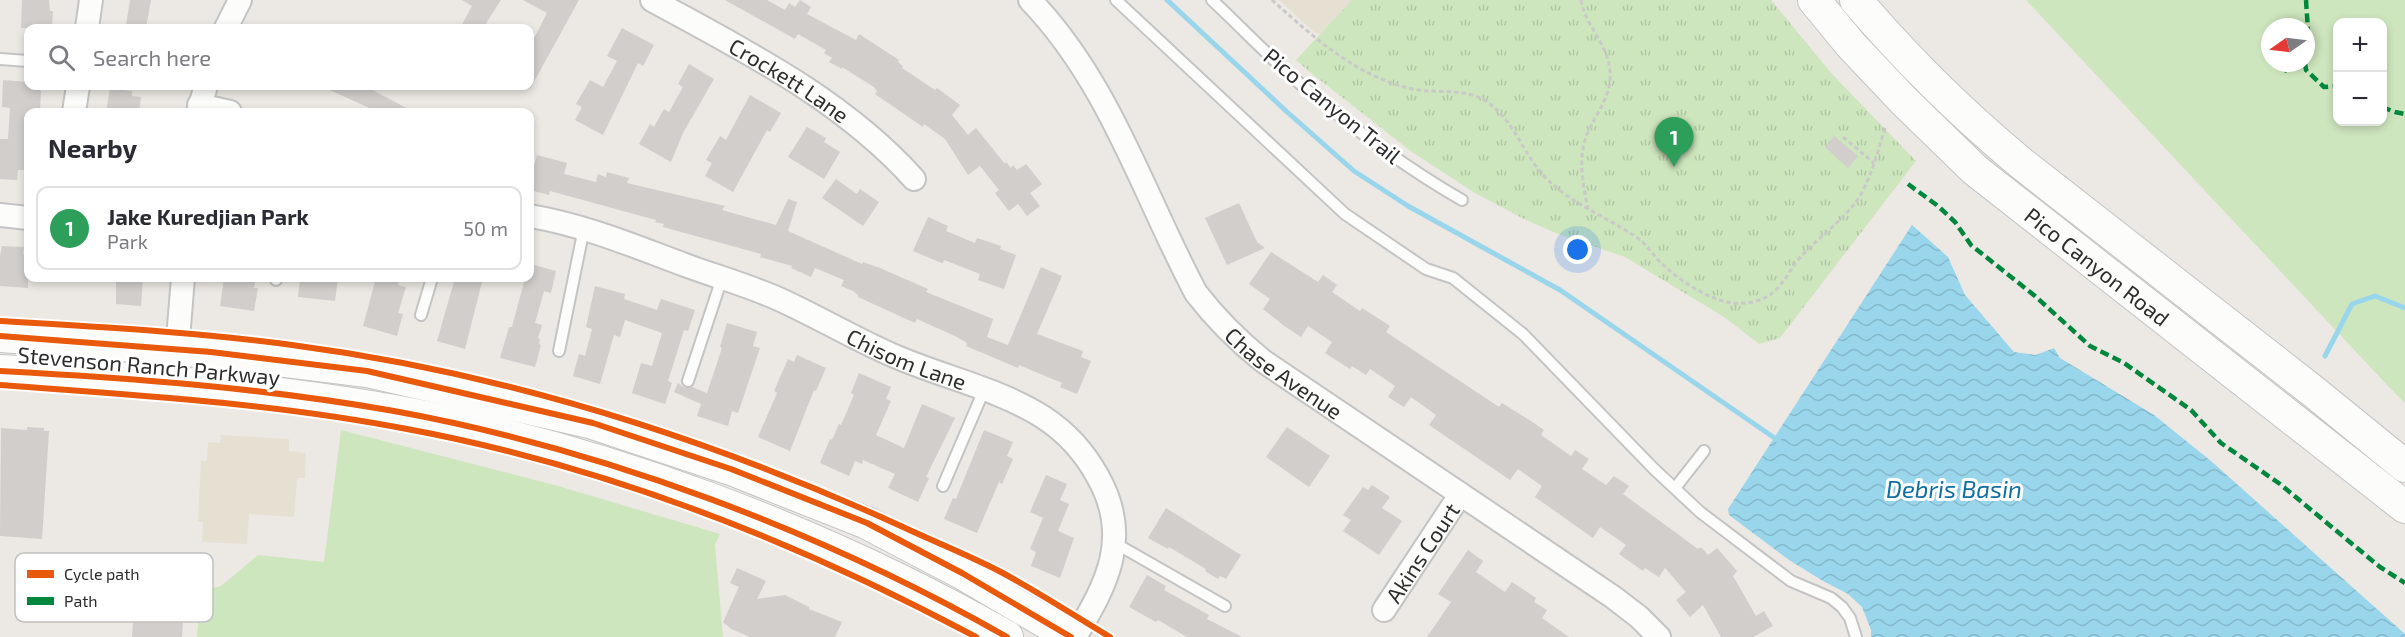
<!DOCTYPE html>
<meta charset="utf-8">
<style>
:root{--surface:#fff;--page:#f2f2f3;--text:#2b2b33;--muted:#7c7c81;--line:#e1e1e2;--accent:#706f6e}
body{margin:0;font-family:"Exo 2",sans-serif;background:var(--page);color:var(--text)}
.controls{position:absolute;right:18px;top:18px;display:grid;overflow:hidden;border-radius:12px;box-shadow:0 3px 9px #0003}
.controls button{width:54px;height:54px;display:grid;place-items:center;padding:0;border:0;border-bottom:2px solid var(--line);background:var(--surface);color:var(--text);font:30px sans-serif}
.compass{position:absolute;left:2261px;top:18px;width:54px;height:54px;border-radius:50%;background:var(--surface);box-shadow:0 3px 9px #0003;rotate:256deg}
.you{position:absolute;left:1578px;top:250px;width:21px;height:21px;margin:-15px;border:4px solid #fff;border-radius:50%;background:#1a73e8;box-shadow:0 0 0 9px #1a73e833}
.badge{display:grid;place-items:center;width:39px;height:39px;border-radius:50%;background:var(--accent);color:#fff;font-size:20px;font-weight:700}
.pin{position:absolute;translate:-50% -50px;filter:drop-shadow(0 2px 3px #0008)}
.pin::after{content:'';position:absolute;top:32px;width:21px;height:18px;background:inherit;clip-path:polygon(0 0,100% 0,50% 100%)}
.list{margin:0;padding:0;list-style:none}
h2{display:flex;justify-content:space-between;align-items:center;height:78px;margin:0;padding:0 24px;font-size:26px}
h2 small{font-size:20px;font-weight:400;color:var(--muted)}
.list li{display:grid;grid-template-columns:39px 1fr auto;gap:18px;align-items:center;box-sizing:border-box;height:84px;margin:0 12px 12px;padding:0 12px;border:2px solid var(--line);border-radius:12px}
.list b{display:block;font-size:22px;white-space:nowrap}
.list p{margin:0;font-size:20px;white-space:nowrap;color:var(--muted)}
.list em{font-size:20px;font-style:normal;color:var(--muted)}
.icon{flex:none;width:33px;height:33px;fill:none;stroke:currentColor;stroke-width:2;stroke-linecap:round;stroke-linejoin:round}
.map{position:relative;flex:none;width:2405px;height:637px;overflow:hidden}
.search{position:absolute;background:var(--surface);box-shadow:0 3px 9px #0003;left:24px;top:24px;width:510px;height:66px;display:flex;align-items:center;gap:15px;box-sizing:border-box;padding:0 21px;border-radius:12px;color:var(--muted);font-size:22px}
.panel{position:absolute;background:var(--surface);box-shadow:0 3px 9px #0003;left:24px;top:108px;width:510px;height:174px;border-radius:12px}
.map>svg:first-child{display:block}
.education{fill:#e6e0d3}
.grass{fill:#cee6be;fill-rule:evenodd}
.park{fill:url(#park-tufts)}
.water{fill:url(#water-waves)}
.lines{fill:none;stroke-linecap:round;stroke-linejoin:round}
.stream{stroke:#99d6ec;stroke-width:5}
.building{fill:#d1cecb}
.lane-casing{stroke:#c5c4c5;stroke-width:14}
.street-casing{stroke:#c5c4c5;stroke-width:26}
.secondary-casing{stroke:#c5c4c5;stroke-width:34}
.path{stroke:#c9c9c8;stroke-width:3;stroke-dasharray:4.5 3;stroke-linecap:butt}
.lane{stroke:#fcfcfb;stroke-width:10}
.street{stroke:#fcfcfb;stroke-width:22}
.secondary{stroke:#fcfcfb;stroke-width:32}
.quiet{stroke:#00873e;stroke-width:4.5;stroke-dasharray:9 4.5;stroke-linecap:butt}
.cycleway-casing{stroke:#fff;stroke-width:10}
.cycleway{stroke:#e8590c;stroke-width:6}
.labels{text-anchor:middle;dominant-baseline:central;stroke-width:6;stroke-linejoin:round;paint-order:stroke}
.street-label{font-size:22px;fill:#2e2e2e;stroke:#fff}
.water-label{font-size:24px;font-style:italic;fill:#0d6fa3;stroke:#fff}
.key{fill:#fff;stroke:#c0c0c0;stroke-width:1.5}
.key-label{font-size:16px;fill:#2e2e2e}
</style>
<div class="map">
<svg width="2405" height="637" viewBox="0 0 2405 637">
<defs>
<pattern id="park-tufts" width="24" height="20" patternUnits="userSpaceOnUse" patternTransform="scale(1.5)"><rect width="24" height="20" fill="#cee6be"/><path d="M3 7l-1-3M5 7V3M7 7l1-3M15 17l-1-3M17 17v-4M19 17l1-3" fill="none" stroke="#b1c6a4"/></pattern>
<pattern id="water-waves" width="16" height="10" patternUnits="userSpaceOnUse" patternTransform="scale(1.5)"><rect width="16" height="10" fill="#99d6ec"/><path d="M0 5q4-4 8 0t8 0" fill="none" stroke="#84b8cb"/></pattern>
</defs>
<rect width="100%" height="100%" fill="#ece8e4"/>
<path class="education" d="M1279 0H1355L1324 34 1315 33Z
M221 435 289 439V451L306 453 305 478H297L294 517 249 514 247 544 202 542 203 522 198 521 201 461H207L208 442 220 443Z"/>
<path class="grass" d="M2026 0H2405V403L2388 386ZM2338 22H2382V122H2338ZM2270 27H2306V63H2270Z
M341 430 558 486 720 534 715 545 723 637H197L201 591 221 586 258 555 324 562Z"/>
<path class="park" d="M1352 0H1771L1832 74 1916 161 1780 338 1759 344 1724 317 1625 257 1558 234 1526 220 1475 193 1412 152 1311 73 1296 60Z"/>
<path class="water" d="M1912 225 1948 257 1965 295 2014 352 2036 355 2054 348 2060 358 2154 415 2211 461 2405 634V637H1871V630L1862 607 1848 594 1823 581 1789 560 1729 515 1728 509Z"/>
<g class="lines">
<path class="stream" d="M1167 0 1286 111 1354 171 1408 206 1560 290 1779 441
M2325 356 2352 304 2375 296 2405 308"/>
</g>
<path class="building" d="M22 0H49L50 11H53L52 28H21Z
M130 0H151L146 28 126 25Z
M462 0H501L483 28H460L472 6Z
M523 0H579L530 89V46L547 13Z
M725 0H767L785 10 789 3 795 7 800 0 811 7 807 14 856 40 859 34 899 60 898 62 903 66 902 68 935 90 937 88 960 105 952 115 968 135 976 128 1005 164 1006 162 1011 168 1013 165 1017 170 1026 164 1042 184 1030 193 1040 206 1027 216 1018 204 1009 211 995 193 999 190 980 166 968 175 945 139 924 124 923 127 875 94 877 91 874 87 842 67V69L829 62 832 58 824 53 826 50 798 34 795 39Z
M622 28 654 45 643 66 638 63 603 135 575 120 582 107 576 104 590 80 603 87 617 61 607 56Z
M689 64 714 79 683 133 671 162 639 144 650 124 654 127 664 109 669 112 683 87 678 84Z
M3 80 28 82V86H39V90L41 91 40 110 31 109 28 112 24 170H18L17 180 0 179V139H8L10 108 2 107Z
M321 86H365L414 112H378Z
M110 88 132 91V96L141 97 139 112H106Z
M750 95 781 113 770 132 767 130 733 192 705 176 712 163 706 160 720 136 726 140Z
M807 127 826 138 824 142 840 152 824 179 788 157Z
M1834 136 1858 156 1848 168 1825 147Z
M537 155 567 163 564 174 596 182 598 174 606 177 607 172 629 178 627 183 725 206 722 210 776 225 788 199 797 202 788 231 862 264 863 262 880 268 928 289 926 292 993 319 987 337 1008 345 1041 267 1062 276 1037 334 1083 351 1081 357 1091 361 1077 394 1060 387 1062 383 1019 365 1018 368 966 346 967 343 957 337 917 319 915 323 858 297V295L853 291 841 286 844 280 815 268 811 277 791 268 792 266 760 257 761 254 663 227 664 224 655 222 656 220 550 191 549 195 530 190V180Z
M836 179 857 194 860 189 879 202 863 226 822 198Z
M1239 203 1257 242 1265 248 1227 265 1205 218Z
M928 217 948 226 946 231 975 243 977 238 1001 246 1000 249 1016 255 1004 289 978 280 980 274 944 260 943 263 939 262 913 251Z
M2 246 24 247 23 254 28 255V288L0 286V256Z
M1271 252 1318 282 1323 275 1337 285 1332 292 1360 311 1362 308 1390 326 1386 332 1499 407 1502 403 1531 421 1544 430 1541 435 1571 456 1575 450 1589 459 1582 469 1606 485 1614 476 1629 486 1623 494 1698 549 1701 547 1708 555 1717 548 1737 571 1733 576 1756 616 1764 611 1773 626 1753 637H1721L1703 605 1690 617 1676 600 1686 592 1665 568 1659 577 1645 568 1643 571 1619 554 1626 545 1600 527 1593 538 1535 497 1542 486 1518 469 1510 480 1429 425 1436 415 1411 397 1404 407 1388 397 1395 386 1370 369 1366 375 1352 366 1350 369 1325 353 1332 342 1308 326 1301 337 1283 325 1263 309 1270 299 1249 284Z
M530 264 556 271 551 293 544 291 535 323 542 325 538 338 540 339 539 344 541 345 535 367 500 358 509 327H512L525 278H530Z
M116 278H143L141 306 116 304Z
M224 278H256L254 288H258L254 311 220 306Z
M300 278H338L335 301 298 297Z
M376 278H400L398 285 406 287 398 313 403 314 397 336 363 326Z
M455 278H483L465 349 437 341Z
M595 286 625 294 624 299 657 310 661 299 695 310 688 331 684 330 674 362 668 381 672 383 665 404 632 393 641 363 652 366 662 333 625 320 620 337 614 335 600 384 573 376 579 354 585 356 592 329 586 327Z
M727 323 757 332 753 346 760 348 738 413 732 411 728 426 697 416 701 404 674 392 678 383 685 388 692 387 707 393 722 348 720 347Z
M797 355 826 368 816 391 814 390 790 451 758 437 777 393 774 391 788 359 794 362Z
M859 373 891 387 886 399 891 401 876 435 904 448 922 404 955 418 926 477 929 478 918 502 888 488 895 474 863 460 862 464 855 461 849 476 820 463 830 439 832 440 839 424 841 425 854 395 851 393Z
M27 427 44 428V431H49L42 539 0 536 1 428 27 430Z
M1287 427 1330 456 1309 487 1266 457Z
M984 430 1013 442 1007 456 1013 459 1002 484 999 482 977 533 944 519 953 498 956 499Z
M1046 475 1067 484 1060 500 1069 504 1058 531 1074 538 1060 578 1031 566 1036 552 1030 549 1043 518 1030 512Z
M1372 485 1390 497 1382 508 1402 521 1379 555 1343 531 1351 520 1343 515 1363 487 1368 490Z
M1166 508 1241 555 1226 579 1220 576 1218 579 1205 571 1206 569 1169 547 1168 549 1148 538Z
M1468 550 1483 561 1476 572 1505 592 1512 582 1536 598 1534 602 1547 610 1542 618 1569 637H1427L1451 602 1438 594Z
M737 568 766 581 757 599 785 595 809 607V609L842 622 835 637H750L731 629 723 622 739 587 730 583Z
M1147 575 1166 586 1164 590 1209 615 1207 619 1242 637H1187L1158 620 1156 622 1129 607Z
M151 586 185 588 182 637H132L135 591 151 592Z"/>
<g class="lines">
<g class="lane-casing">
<path id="lane" d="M1116 0 1345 214 1426 269 1453 278 1523 334 1654 469 1700 512 1791 581 1831 598 1842 607 1850 618 1856 637
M1212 0C1243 29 1273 61 1305 88 1354 129 1406 168 1462 200
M0 59 28 61
M276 280V278
M421 315 432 278
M559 351 584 228
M688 381 722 278
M943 486 984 390
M1675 488 1704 451
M1113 542 1225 606"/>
</g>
<g class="street-casing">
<g id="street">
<path id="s1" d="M652 0C745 51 842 99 914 179"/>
<path id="s2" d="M1030 0C1110 83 1143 194 1196 293 1216 319 1237 340 1263 361L1613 597 1639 617 1659 637"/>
<path d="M87 28 91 0"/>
<path d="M226 28 240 0"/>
<path d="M199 105 230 112"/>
<path d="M74 112 78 86"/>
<path d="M198 112 206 86"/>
<path d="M0 215 28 218"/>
<path id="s3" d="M530 216C584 225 634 246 685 265 717 277 751 286 783 301 820 318 855 339 892 355 942 377 997 388 1043 417 1066 432 1085 453 1098 477 1132 537 1107 584 1075 637"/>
<path d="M176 363 183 278"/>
<path id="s4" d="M1384 610 1460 495"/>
</g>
</g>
<g class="secondary-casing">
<g id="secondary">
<path id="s5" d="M1814 0 1851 45 1904 101 1975 170 2405 507"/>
<path d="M1856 0C1906 59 1961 113 2021 163L2314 392 2405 466"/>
<path d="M0 336 211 352 367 371 593 423 731 469 867 523 962 573 1071 637"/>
<path d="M0 371C132 378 264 388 394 411 603 449 823 532 1007 637"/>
</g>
</g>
<path class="path" d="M1272 0C1312 36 1355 75 1408 88 1434 95 1463 86 1487 102 1515 120 1524 158 1548 180 1575 206 1609 218 1639 239 1648 246 1653 255 1661 263 1678 279 1703 296 1726 302 1738 304 1751 304 1762 299 1780 292 1787 274 1798 260 1817 237 1846 220 1861 194 1873 173 1878 149 1886 126
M1581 0C1585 26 1609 45 1610 72 1612 95 1597 112 1588 132 1577 155 1583 185 1588 209
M1843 137 1874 163"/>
<use href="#lane" class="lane"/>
<use href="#street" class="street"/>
<use href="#secondary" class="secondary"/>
<path class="quiet" d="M2306 0 2308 31 2306 53
M2305 63 2306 70 2324 87 2338 86
M2284 71 2295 66 2306 64
M2382 107 2395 112 2405 114
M1908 184 1938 206 1955 222 1971 245 2035 296 2090 346 2124 363 2191 410 2221 443 2280 484 2380 567 2405 583"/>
<g class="cycleway-casing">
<path id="cycleway" d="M0 321C98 327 195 332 292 345 505 373 709 438 903 527 935 542 968 555 999 571 1037 591 1073 615 1110 637
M0 336 211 352 367 371 593 423 731 469 867 523 962 573 1071 637
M0 371C132 378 264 388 394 411 603 449 823 532 1007 637
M0 385C136 395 272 403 407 429 607 466 798 542 976 637"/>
</g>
<use href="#cycleway" class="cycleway"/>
</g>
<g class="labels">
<g class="street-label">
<text stroke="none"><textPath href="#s1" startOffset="159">Crockett Lane</textPath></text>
<text transform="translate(1333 105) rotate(39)">Pico Canyon Trail</text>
<text stroke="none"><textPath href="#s5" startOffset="390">Pico Canyon Road</textPath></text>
<text stroke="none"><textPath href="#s3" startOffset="404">Chisom Lane</textPath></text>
<text transform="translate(149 365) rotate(5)">Stevenson Ranch Parkway</text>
<text stroke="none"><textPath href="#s2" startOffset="458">Chase Avenue</textPath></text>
<text stroke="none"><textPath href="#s4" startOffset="69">Akins Court</textPath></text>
</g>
<g class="water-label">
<text x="1954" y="488">Debris Basin</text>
</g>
</g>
<rect x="15" y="553" width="198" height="69" rx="9" class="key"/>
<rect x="27" y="570" width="27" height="8" fill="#e8590c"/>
<rect x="27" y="597" width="27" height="8" fill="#00873e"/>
<g class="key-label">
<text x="64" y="580">Cycle path</text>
<text x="64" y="607">Path</text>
</g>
</svg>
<div class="controls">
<button>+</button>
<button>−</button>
</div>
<svg class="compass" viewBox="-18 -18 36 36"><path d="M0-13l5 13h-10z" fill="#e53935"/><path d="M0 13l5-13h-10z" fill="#7c7c81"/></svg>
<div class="you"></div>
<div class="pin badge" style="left:1674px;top:167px;background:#2e9e5b">1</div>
<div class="search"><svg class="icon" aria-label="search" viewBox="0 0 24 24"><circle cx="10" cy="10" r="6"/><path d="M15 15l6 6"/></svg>Search here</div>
<section class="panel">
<h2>Nearby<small></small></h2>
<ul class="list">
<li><span class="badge" style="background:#2e9e5b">1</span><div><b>Jake Kuredjian Park</b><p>Park</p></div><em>50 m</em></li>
</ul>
</section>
</div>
